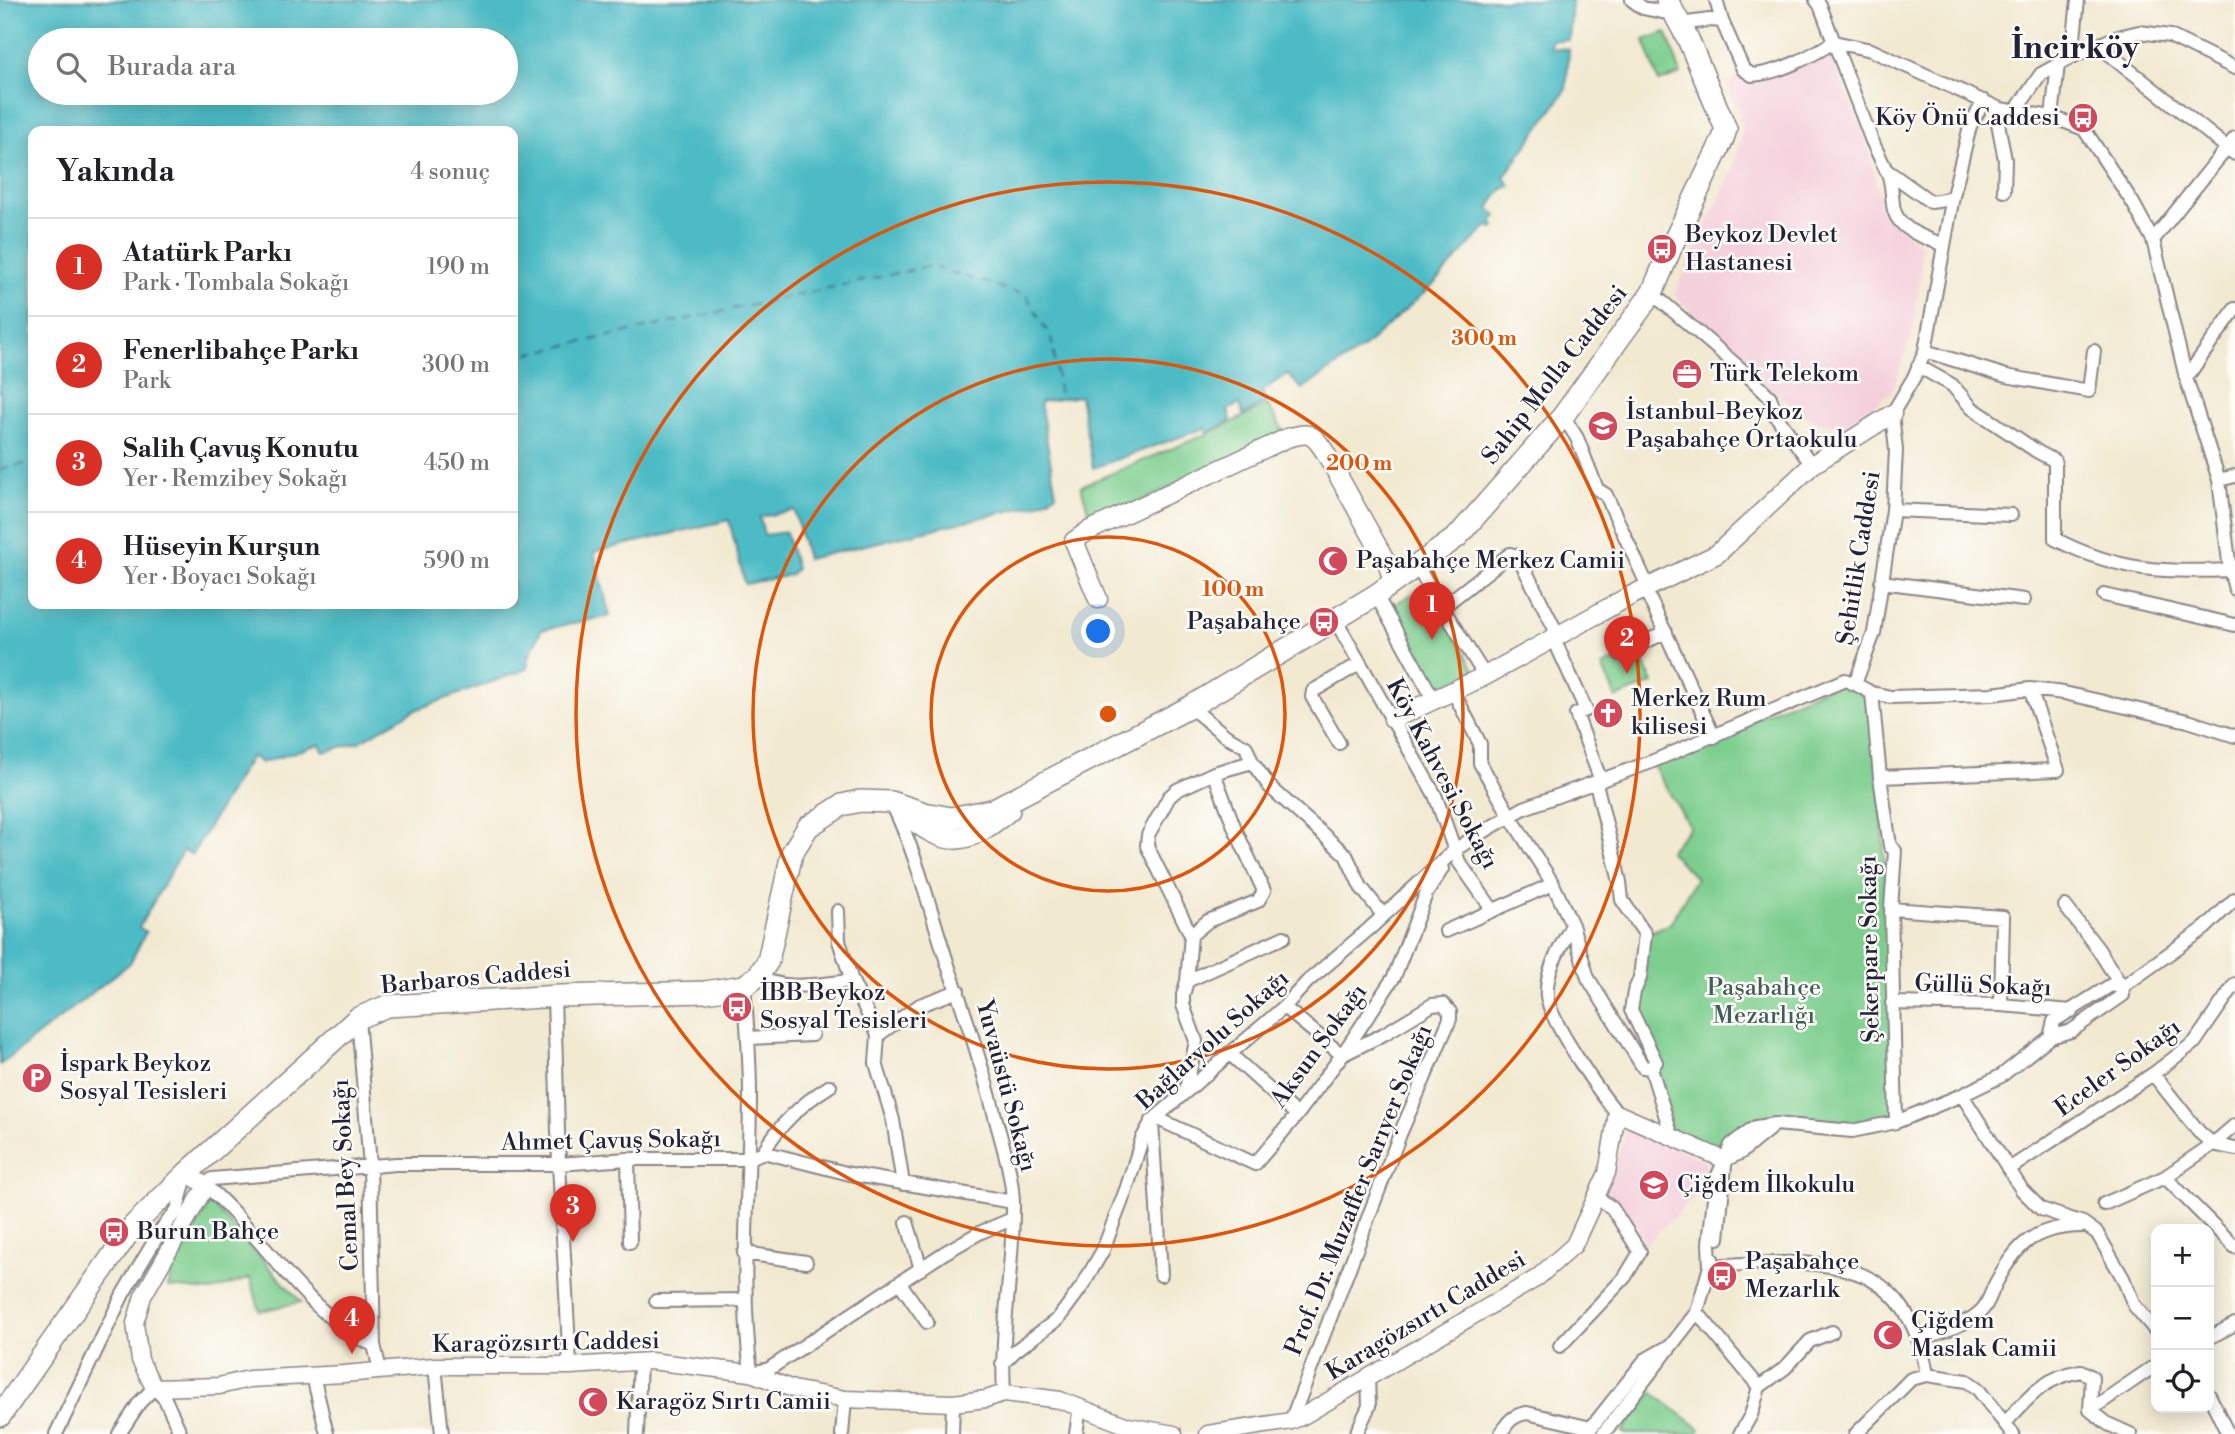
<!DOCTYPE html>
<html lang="tr">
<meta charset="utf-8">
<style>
:root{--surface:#fff;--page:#f6f6f6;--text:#202124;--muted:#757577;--line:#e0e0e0;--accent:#d93025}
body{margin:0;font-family:"Libre Bodoni",serif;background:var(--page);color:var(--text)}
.controls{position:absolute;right:21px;bottom:21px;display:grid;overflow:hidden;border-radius:14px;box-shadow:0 4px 18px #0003}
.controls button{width:63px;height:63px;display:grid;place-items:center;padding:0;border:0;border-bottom:2px solid var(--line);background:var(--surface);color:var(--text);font:35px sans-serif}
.you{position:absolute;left:1099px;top:632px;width:24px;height:24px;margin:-18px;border:5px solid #fff;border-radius:50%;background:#1a73e8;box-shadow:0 0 0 10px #1a73e833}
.badge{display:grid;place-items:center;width:46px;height:46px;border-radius:50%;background:var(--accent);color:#fff;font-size:23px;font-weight:700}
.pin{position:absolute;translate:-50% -58px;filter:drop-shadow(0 2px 4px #0008)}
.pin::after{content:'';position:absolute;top:37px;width:24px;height:21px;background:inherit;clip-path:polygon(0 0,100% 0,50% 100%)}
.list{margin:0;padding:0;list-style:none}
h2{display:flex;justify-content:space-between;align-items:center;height:91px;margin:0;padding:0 28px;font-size:30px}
h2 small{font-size:23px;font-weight:400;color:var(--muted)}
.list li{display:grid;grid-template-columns:46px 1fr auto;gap:21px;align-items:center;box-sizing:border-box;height:98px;padding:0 28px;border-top:2px solid var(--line)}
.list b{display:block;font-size:26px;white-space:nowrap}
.list p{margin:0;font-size:23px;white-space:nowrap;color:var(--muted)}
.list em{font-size:23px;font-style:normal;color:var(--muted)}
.icon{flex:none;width:38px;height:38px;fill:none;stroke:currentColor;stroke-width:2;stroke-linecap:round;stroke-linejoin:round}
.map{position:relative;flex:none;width:2235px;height:1434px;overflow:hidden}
.search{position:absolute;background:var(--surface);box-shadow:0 4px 18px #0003;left:28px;top:28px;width:490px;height:77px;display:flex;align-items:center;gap:18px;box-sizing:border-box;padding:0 24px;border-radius:38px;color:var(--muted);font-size:26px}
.panel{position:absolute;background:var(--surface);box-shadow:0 4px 18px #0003;left:28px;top:126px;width:490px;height:483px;border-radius:14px}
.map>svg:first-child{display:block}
.built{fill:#f4cfdc}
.green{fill:#7dce8e;stroke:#507864;stroke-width:2}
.water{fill:#4dbbc5;stroke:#386e80;stroke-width:2;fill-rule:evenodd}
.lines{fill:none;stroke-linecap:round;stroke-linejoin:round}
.ferry{stroke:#335f72;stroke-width:2;stroke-dasharray:9 7;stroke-linecap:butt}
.minor-casing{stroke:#8a8686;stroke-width:16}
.tertiary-casing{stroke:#8a8686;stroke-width:19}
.secondary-casing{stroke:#8a8686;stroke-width:21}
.primary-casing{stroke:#8a8686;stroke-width:24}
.minor{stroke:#fff;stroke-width:12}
.tertiary{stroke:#fff;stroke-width:16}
.secondary{stroke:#fff;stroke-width:18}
.primary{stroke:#fff;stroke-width:21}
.ring{fill:none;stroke:#de560e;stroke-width:3.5}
.labels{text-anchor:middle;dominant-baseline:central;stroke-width:5;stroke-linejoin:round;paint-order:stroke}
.poi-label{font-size:24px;fill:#22223b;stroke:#fdfcf7;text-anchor:start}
.street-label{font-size:24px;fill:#22223b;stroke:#fdfcf7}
.park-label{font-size:24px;fill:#425e58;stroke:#fdfcf7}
.district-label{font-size:32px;font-weight:bold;fill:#22223b;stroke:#fdfcf7}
.centre{fill:#de560e;stroke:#fdfcf7;stroke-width:3.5}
.ring-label{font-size:21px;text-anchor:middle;font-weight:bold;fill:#de560e;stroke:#fdfcf7;stroke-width:5;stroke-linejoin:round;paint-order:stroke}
</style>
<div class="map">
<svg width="2235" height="1434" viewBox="0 0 2235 1434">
<rect width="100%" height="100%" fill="#fdfcf7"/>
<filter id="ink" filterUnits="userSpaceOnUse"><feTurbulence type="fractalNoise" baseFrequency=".0143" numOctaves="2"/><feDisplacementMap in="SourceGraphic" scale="14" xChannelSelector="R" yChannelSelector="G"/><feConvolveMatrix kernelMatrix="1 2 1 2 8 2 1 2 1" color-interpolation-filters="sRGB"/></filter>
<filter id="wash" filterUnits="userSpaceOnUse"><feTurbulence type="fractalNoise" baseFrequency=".00686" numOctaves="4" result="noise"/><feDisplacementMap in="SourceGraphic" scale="28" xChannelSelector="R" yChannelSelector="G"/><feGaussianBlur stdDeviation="1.57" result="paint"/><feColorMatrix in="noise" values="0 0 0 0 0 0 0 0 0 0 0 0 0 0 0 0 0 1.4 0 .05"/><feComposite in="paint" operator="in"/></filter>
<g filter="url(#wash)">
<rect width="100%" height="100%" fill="#f2e9d1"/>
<path class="built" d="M1828 52 1867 140 1881 205 1895 223 1921 244V272L1912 336 1892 391 1868 411 1841 426 1813 420 1754 377V359L1738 354 1674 295 1733 170 1743 129 1738 110 1726 84 1749 73 1779 76Z
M1627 1127 1707 1161 1696 1195 1645 1245 1633 1218 1606 1194Z"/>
<path class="green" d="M1666 32 1681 74 1659 82 1644 40Z
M1268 405 1285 434 1092 524 1081 486 1207 434Z
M1426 586 1476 672 1437 692 1388 608Z
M1638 650 1653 683 1616 698 1602 666Z
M1845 680 1872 693 1881 780 1896 1122 1852 1131 1776 1124 1725 1160 1672 1137 1636 1010 1645 934 1670 924 1696 878 1669 851 1690 827 1651 762Z
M210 1202 301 1302 260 1311 250 1278 211 1291 168 1287 171 1274Z
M1652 1392 1700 1429 1696 1434H1625L1622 1432Z"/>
<path class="water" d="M0 0H1572L1569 40H1551V48L1569 49 1566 90 1504 177 1510 186 1501 190 1489 208 1497 216 1492 221 1495 226 1493 229 1490 227H1486L1434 284 1363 348 1302 389 1287 374 1262 391 1267 402 1243 415 1239 404 1228 410 1231 420 1207 433 1205 428 1093 468 1080 396 1040 402 1056 494 1038 504 807 559 794 510 760 517 764 535 786 532 796 569 790 575 745 584 729 520 594 552 610 616 541 630 529 657 527 669 415 710 359 742 323 752 320 744 261 763 251 756 192 855 183 850 139 927 146 932 130 963 0 1065ZM506 40V93H40V40ZM513 131V604H33V131Z"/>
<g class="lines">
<path class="ferry" d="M513 357 930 266 1026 295 1052 340 1060 399
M0 469 33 462"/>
</g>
</g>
<g filter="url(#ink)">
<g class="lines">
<g class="minor-casing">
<path id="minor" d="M1632 0 1643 8 1676 15
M1716 0 1722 21
M1816 0 1820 5 1834 42 1871 50 2000 109 2052 117 2084 129 2133 203 2153 240 2186 378 2219 480 2230 570 2235 589
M1680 24 1710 20 1722 21 1743 69 1752 75C1780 73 1809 57 1834 42L1872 141 1886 170 1931 202 1944 200 1953 196
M2098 45 2235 154
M2072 57 2078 0
M2000 109 1998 123 2005 160 2004 191
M2014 113 2041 74 2072 57 2114 38 2139 32 2170 36 2235 68
M2052 117 2058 64
M1887 171C1893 184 1891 196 1894 210 1900 231 1926 238 1944 245
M2153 240 2235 138
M1652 293 1741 369 1770 397 1776 416 1812 465
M1925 351 2006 376 2089 391 2094 351
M1918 366 1952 385 1972 408 2038 452 2055 461V539C2117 571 2162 573 2230 570
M2186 378 2235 309
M1563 416 1577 438 1597 489 1606 495 1645 580V589L1714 737
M2219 480 2235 476
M1893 510 2011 515
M1417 567 1485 676
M1881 582 2024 600
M1376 595 1434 700
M2104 595 2235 625
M1444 606 1510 554 1518 556 1558 635
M1336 621 1435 795 1459 862 1492 909
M1553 637 1586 710 1576 714 1601 781
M1620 654 1666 632
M1855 684 1872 693 1891 697 1992 694 2030 689 2064 693 2188 721 2235 736
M1453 691 1480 744V763L1510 816 1553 884 1572 925 1588 978 1643 1067 1651 1068
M1872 693 1880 777 1890 846 1895 851 1891 909 1896 1122
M1190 707 1226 736 1246 747 1252 762 1270 787 1346 855 1361 887 1383 915
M1339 743 1312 697 1313 691 1359 664
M1880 777 2058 770 2030 689
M1596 783 1620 882 1622 900 1645 934 1640 978 1634 992 1631 1010 1656 1062 1651 1068 1672 1137
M895 810C919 861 932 918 950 971 968 1022 984 1072 997 1124 1004 1149 1012 1175 1013 1202 1014 1266 1000 1329 1004 1393
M2065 906 2098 949 2122 987
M1891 909 2003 917 2001 1005
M838 911 839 941 852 981
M1572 925C1561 947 1545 970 1547 996 1550 1022 1599 1092 1617 1113
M1446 931 1553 884
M1191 935 1208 921 1258 901 1264 891 1235 829 1214 773
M758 976C784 993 823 983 852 981L878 1035 876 1063 893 1120 903 1184
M1187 981 1284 937
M744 986C747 1022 750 1058 750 1093 750 1187 739 1280 751 1373L769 1369 944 1253 979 1233 1012 1219
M554 997 559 1164 570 1366
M1892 1003 2001 1005 2072 1011
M1284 1007 1342 1055
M358 1018 370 1166 374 1345 380 1370
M878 1035 920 1005 958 991
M2050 1037 2054 1021 2111 985 2122 987
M748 1038 812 1035
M1229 1053 1297 1115
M2153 1074 2199 1132 2213 1144 2235 1149
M1186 1090 1196 1041 1183 1005V995L1187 981 1191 935 1147 846 1148 835 1169 797 1177 790 1214 773 1252 762
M1962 1095 2022 1190 2041 1209 2083 1223 2097 1233 2123 1278 2134 1305 2156 1331
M1156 1118 1255 1164 1297 1115 1342 1055 1394 977 1426 894 1442 869
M1152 1122 1161 1275
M2235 1125 2213 1144 2165 1177 2235 1247
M763 1152C779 1125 804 1102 830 1086
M628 1159 630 1242
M1725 1160 1740 1153 1773 1126
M2009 1169 2153 1074 2195 1042 2235 984
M2104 1204 2165 1177
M907 1222 921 1269
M1718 1238 1725 1165
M744 1253 806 1262
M1710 1266 1709 1243 1716 1180 1731 1145 1749 1131 1756 1127 1776 1124 1852 1131 1896 1122 1962 1095 2001 1076 2050 1037 2071 1031 2123 995 2122 987 2205 928 2235 899
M1710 1266C1813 1261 1906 1246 1927 1375
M900 1283 927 1322
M656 1301 745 1300
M1697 1312 1759 1387 1751 1415 1740 1434
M2209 1338 2235 1324
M1918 1339C1935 1335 1971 1323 1982 1310 1989 1303 1992 1289 1997 1281 2018 1241 2037 1227 2082 1226
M374 1345C309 1319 260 1231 206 1186L212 1179 396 1164H559L628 1159H748L763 1152 850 1174 1013 1202
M1560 1346 1625 1277 1640 1252 1612 1208 1596 1197
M1002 1364 1015 1351 1058 1319 1083 1285 1103 1250 1127 1187 1142 1139 1152 1121 1284 1007 1307 982 1369 929 1456 849 1483 832 1524 808 1651 762 1845 680 1855 684 1874 633 1893 510 1896 450 1892 414 1914 377 1925 351 1953 196 1970 126 1984 101
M435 1366 442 1434
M313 1376 327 1434
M1759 1387 1785 1368 1810 1341 1832 1332
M2209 1395 2228 1434
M1291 1421 1400 1134 1450 1019V1012L1443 1004 1432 1005 1384 1034 1342 1055
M2005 1423C2029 1397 2044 1377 2081 1371L2092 1377 2090 1410
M56 1434 123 1294 161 1230 177 1210 186 1176
M119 1434 140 1402 154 1388 165 1399 181 1434
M637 1434 640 1361
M842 1434 845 1399
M952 1434 953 1403
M1076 1434 1080 1407
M1356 1434 1369 1406 1368 1376
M1501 1434C1507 1422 1513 1415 1527 1413L1591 1428 1645 1360 1666 1348
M1603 1434 1697 1312 1712 1259
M1856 1434 1911 1379 1927 1375 1967 1381 1977 1388 2013 1434
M2130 1434 2108 1424 2090 1410 2156 1365"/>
</g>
<g class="tertiary-casing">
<path id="tertiary" d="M187 1173 206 1186 143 1296 135 1323 140 1360 154 1388 219 1386 249 1379 344 1374 435 1366H570L650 1361 751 1373 793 1389 845 1399 953 1403 986 1399 1004 1393 1037 1397 1060 1400 1128 1426 1174 1434
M1208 1434 1291 1421 1303 1416 1537 1278 1574 1245 1607 1173 1617 1113 1725 1160"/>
</g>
<g class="secondary-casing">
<path id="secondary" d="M1098 599 1074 541 1088 531 1287 438C1309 432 1312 432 1325 452L1388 565 1393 583
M1393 719 1485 676 1628 597 1717 554 1812 465 1892 414"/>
</g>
<g class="primary-casing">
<path id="primary" d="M901 810C946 847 963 848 1009 810
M0 1416 134 1225 187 1173 358 1018 387 1006 560 996 705 992 744 986 758 976 768 961 792 853 808 827 842 805 860 801 891 802 924 813 951 818 992 810 1190 707 1376 595 1457 537 1563 416 1652 293 1674 241 1723 139 1726 129 1688 39 1667 0"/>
</g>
<use href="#minor" class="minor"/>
<use href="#tertiary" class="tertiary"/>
<use href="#secondary" class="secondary"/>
<use href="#primary" class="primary"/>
</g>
</g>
<g class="ring">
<circle cx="1108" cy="714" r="177"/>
<circle cx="1108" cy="714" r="355"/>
<circle cx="1108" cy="714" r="532"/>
</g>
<defs>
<g id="bus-disc" transform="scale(1.575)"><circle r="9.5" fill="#d1495b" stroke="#fdfcf7"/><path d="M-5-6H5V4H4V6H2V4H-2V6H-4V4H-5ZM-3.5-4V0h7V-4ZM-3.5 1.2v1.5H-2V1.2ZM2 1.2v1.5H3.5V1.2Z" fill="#fff"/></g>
<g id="office-disc" transform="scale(1.575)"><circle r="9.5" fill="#d1495b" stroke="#fdfcf7"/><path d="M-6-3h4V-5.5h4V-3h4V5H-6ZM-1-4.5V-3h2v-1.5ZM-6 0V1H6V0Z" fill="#fff"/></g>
<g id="school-disc" transform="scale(1.575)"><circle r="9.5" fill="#d1495b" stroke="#fdfcf7"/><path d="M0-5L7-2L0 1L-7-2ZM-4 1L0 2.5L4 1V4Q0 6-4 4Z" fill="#fff"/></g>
<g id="mosque-disc" transform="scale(1.575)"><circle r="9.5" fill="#d1495b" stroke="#fdfcf7"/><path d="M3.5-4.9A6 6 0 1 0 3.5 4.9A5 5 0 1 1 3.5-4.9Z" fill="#fff"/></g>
<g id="church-disc" transform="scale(1.575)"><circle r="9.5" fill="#d1495b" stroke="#fdfcf7"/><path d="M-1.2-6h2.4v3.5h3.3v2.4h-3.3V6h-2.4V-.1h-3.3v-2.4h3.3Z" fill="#fff"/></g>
<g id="parking-disc" transform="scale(1.575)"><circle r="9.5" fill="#d1495b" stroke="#fdfcf7"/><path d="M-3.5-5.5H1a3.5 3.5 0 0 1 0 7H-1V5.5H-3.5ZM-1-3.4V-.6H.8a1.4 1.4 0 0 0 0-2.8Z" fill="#fff"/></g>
</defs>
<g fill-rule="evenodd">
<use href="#bus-disc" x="2083" y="118"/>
<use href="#bus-disc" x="1662" y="249"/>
<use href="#office-disc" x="1687" y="374"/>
<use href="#school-disc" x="1603" y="426"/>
<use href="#mosque-disc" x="1333" y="561"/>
<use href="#bus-disc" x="1324" y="622"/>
<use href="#church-disc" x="1608" y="713"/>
<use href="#bus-disc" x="737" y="1007"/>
<use href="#parking-disc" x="37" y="1078"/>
<use href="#school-disc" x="1654" y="1185"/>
<use href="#bus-disc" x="114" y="1232"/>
<use href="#bus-disc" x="1722" y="1276"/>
<use href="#mosque-disc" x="1888" y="1335"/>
<use href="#mosque-disc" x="593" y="1402"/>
</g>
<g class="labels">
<g class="poi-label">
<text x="2060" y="118" text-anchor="end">Köy Önü Caddesi</text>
<text x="1685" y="235">Beykoz Devlet<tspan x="1685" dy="28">Hastanesi</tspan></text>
<text x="1710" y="374">Türk Telekom</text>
<text x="1626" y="412">İstanbul-Beykoz<tspan x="1626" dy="28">Paşabahçe Ortaokulu</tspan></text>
<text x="1356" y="561">Paşabahçe Merkez Camii</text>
<text x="1301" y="622" text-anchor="end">Paşabahçe</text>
<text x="1631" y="699">Merkez Rum<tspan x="1631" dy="28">kilisesi</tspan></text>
<text x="760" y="993">İBB Beykoz<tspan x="760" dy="28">Sosyal Tesisleri</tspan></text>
<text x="60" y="1064">İspark Beykoz<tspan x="60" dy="28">Sosyal Tesisleri</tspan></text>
<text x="1677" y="1185">Çiğdem İlkokulu</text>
<text x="137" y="1232">Burun Bahçe</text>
<text x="1745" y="1262">Paşabahçe<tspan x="1745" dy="28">Mezarlık</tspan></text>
<text x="1911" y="1321">Çiğdem<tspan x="1911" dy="28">Maslak Camii</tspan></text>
<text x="616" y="1402">Karagöz Sırtı Camii</text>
</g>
<g class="street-label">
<text transform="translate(1555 375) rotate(-52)">Sahip Molla Caddesi</text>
<text transform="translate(1859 558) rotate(-81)">Şehitlik Caddesi</text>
<text transform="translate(1442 774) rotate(62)">Köy Kahvesi Sokağı</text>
<text transform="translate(1870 949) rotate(-91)">Şekerpare Sokağı</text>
<text transform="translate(476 978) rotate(-5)">Barbaros Caddesi</text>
<text transform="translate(1983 986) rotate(2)">Güllü Sokağı</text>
<text transform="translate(1213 1040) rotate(-42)">Bağlaryolu Sokağı</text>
<text transform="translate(1319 1046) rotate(-54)">Aksun Sokağı</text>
<text transform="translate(2118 1068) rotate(-36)">Eceler Sokağı</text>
<text transform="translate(1006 1086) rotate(75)">Yuvaüstü Sokağı</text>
<text transform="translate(611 1141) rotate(-1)">Ahmet Çavuş Sokağı</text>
<text transform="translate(346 1175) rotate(-93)">Cemal Bey Sokağı</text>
<text transform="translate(1359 1190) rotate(-68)">Prof. Dr. Muzaffer Sarıyer Sokağı</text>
<text transform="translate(1426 1316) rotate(-31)">Karagözsırtı Caddesi</text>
<text transform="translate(546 1343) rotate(-1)">Karagözsırtı Caddesi</text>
</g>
<g class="park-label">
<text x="1764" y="988">Paşabahçe<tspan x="1764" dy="28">Mezarlığı</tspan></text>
</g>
<g class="district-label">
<text x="2075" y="48">İncirköy</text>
</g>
</g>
<circle cx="1108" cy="714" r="10" class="centre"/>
<g class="ring-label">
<text x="1484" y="345">300 m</text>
<text x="1359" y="470">200 m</text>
<text x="1233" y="596">100 m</text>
</g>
</svg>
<div class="controls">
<button>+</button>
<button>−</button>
<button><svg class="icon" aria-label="locate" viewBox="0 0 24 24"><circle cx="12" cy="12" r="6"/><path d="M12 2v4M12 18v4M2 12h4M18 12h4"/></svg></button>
</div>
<div class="you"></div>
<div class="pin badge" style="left:1432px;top:640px">1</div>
<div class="pin badge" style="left:1627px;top:674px">2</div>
<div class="pin badge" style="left:573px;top:1242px">3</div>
<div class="pin badge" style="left:352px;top:1354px">4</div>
<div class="search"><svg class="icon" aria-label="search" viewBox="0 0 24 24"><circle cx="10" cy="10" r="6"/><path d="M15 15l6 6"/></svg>Burada ara</div>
<section class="panel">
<h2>Yakında<small>4 sonuç</small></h2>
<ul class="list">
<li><span class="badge">1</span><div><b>Atatürk Parkı</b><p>Park · Tombala Sokağı</p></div><em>190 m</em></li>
<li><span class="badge">2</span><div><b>Fenerlibahçe Parkı</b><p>Park</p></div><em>300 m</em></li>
<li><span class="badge">3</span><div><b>Salih Çavuş Konutu</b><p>Yer · Remzibey Sokağı</p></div><em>450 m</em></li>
<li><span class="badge">4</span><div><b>Hüseyin Kurşun</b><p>Yer · Boyacı Sokağı</p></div><em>590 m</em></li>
</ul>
</section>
</div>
